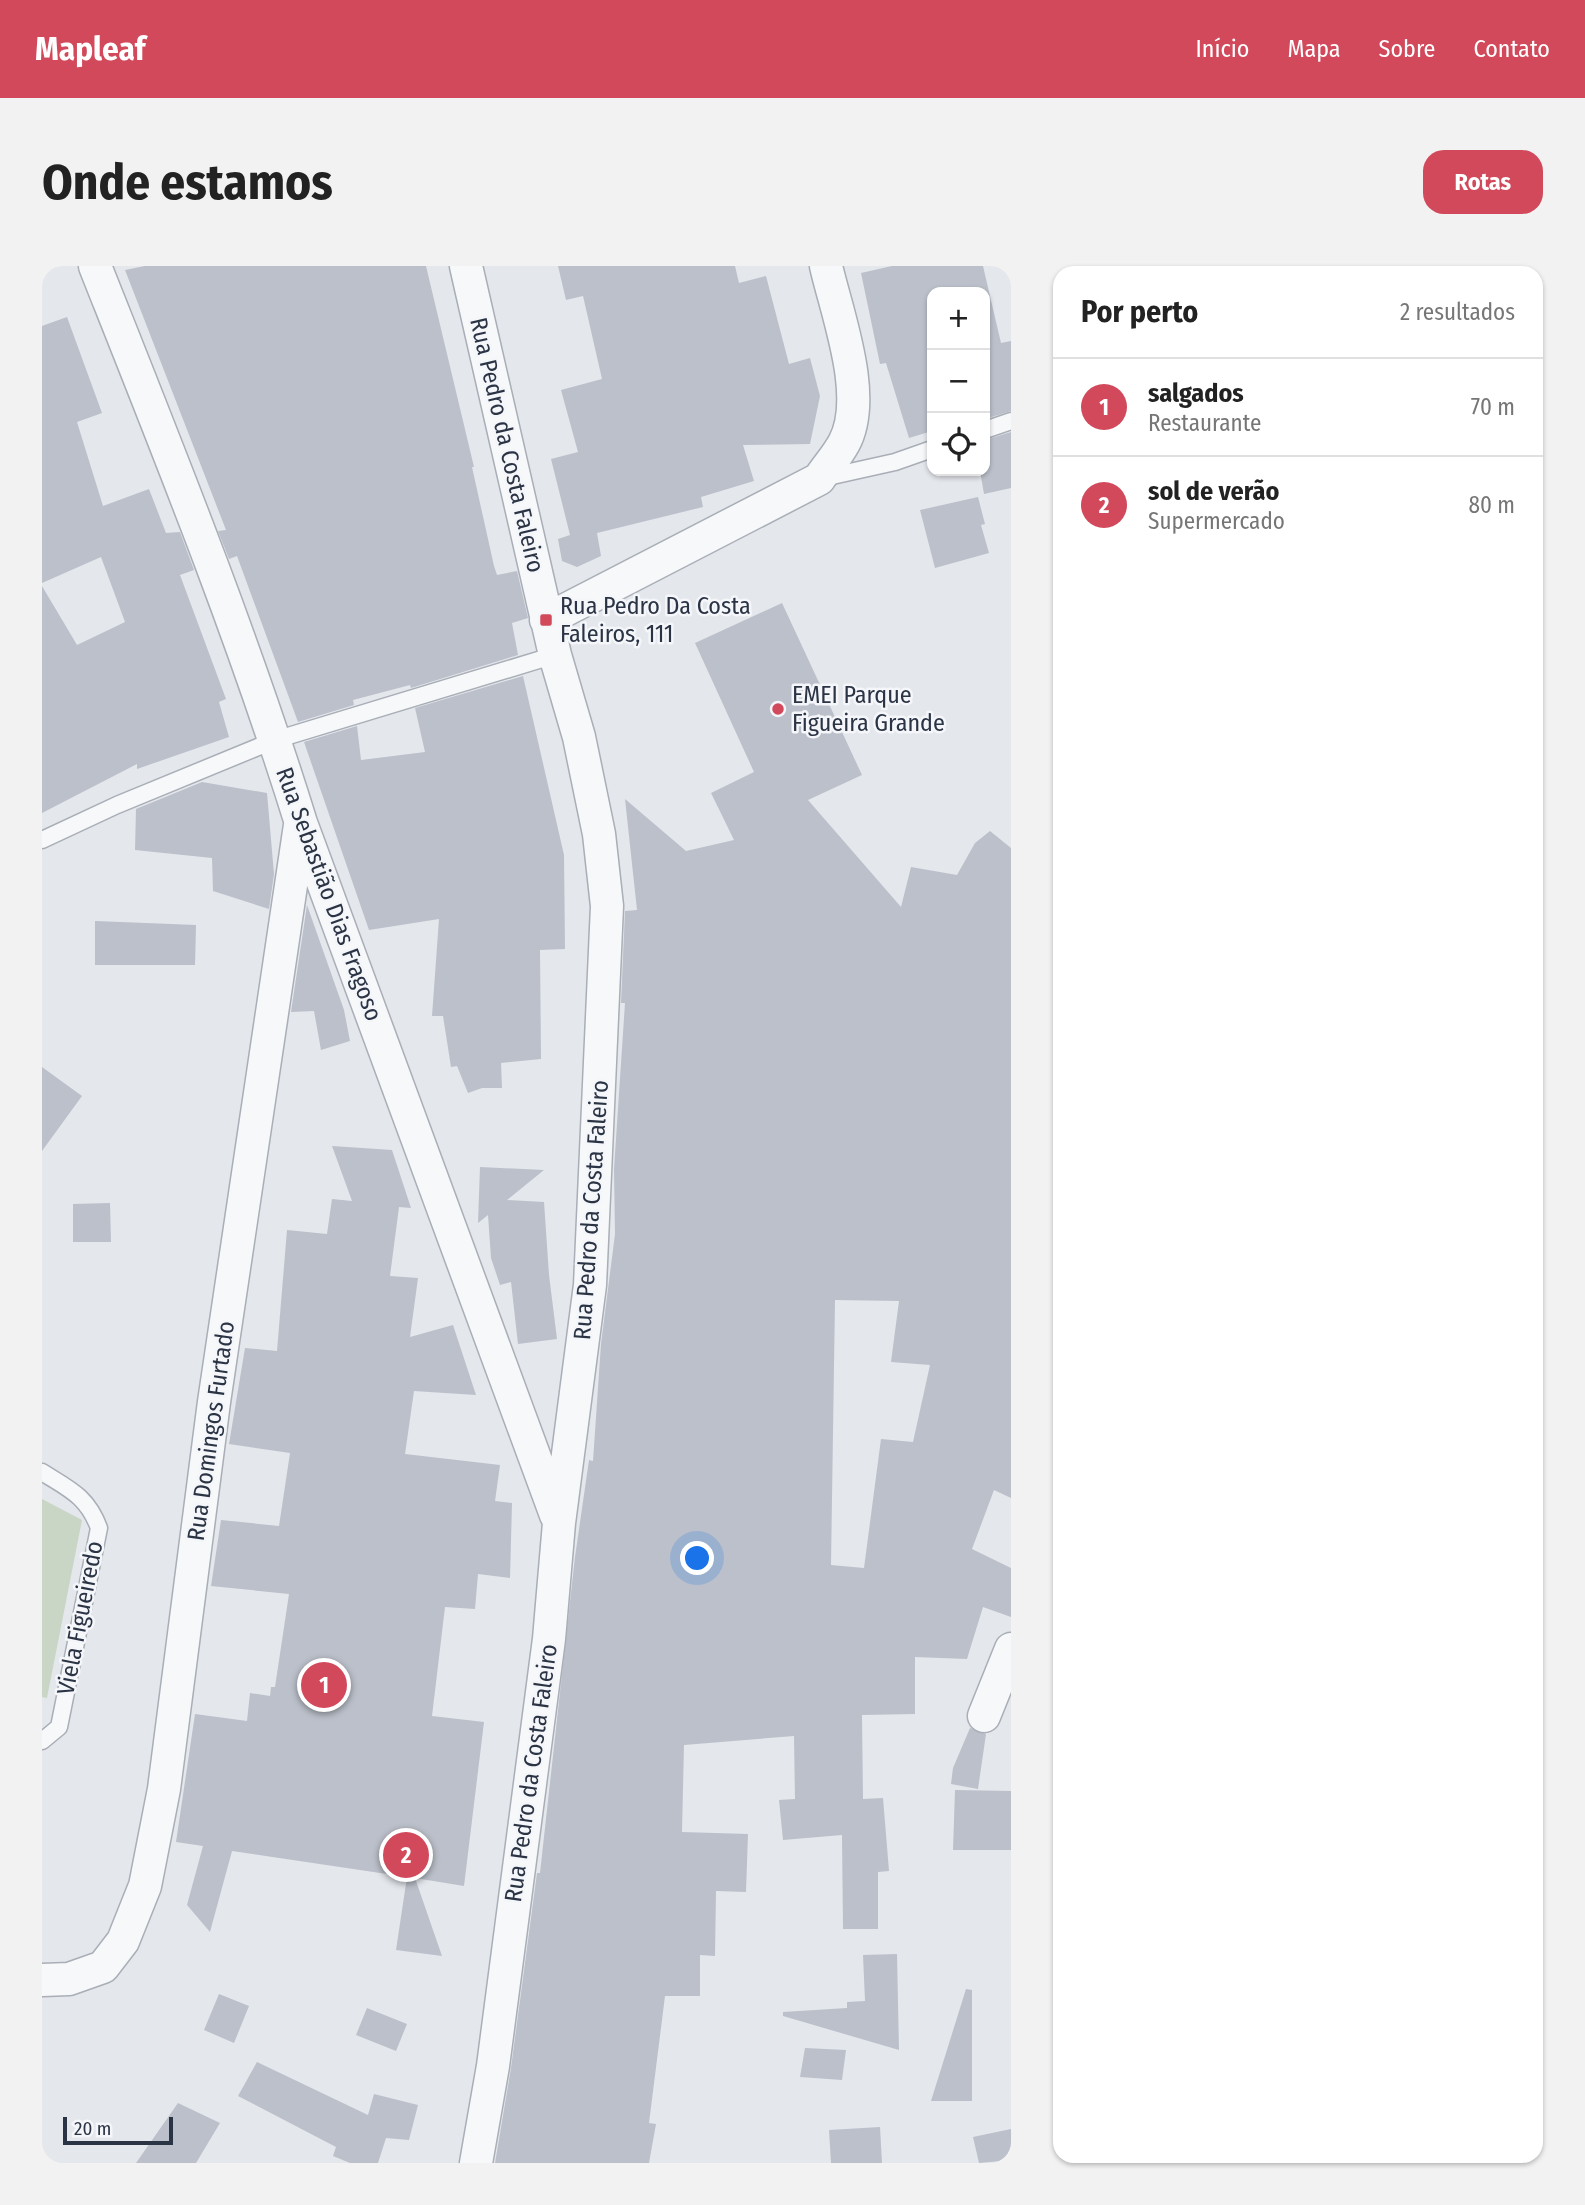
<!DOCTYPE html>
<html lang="pt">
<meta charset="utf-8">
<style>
:root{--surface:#fff;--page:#f2f2f2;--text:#222;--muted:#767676;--line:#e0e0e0;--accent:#d1495b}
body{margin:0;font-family:"Fira Sans Condensed",sans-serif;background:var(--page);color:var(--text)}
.controls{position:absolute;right:21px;top:21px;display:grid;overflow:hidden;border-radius:14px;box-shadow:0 2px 5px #0004}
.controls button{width:63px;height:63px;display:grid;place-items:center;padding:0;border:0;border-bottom:2px solid var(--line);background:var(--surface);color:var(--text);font:35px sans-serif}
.scale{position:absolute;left:21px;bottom:18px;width:110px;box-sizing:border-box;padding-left:7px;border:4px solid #2b3445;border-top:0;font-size:19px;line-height:24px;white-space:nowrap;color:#2b3445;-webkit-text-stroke:5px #f4f6f9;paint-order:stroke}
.you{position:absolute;left:656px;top:1293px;width:24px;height:24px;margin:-18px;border:5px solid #fff;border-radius:50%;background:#1a73e8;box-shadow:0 0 0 10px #1a73e833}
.badge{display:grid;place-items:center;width:46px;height:46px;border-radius:50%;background:var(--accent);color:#fff;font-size:23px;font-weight:700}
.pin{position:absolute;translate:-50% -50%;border:4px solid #fff;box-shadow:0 2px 7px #0006}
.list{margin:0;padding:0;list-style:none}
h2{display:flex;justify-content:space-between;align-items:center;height:91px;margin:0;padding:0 28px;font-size:30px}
h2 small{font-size:23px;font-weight:400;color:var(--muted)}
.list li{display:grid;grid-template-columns:46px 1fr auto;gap:21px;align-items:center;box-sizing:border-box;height:98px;padding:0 28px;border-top:2px solid var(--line)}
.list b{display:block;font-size:26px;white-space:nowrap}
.list p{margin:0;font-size:23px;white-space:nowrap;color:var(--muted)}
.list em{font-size:23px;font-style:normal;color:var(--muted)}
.icon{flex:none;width:38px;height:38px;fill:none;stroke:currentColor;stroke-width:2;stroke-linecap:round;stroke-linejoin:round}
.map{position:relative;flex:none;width:969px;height:1897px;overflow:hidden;border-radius:21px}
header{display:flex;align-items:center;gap:42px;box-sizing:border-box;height:98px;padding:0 35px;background:var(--accent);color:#fff}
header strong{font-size:33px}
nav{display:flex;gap:38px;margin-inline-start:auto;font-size:24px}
.intro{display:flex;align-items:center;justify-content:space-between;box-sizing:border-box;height:168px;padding:0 42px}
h1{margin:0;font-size:49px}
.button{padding:18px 32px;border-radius:21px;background:var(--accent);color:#fff;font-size:24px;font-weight:700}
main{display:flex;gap:42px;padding:0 42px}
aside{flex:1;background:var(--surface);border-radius:21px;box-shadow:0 2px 5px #0004}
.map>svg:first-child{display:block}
.green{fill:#c9d6c5}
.building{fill:#bbc0ca;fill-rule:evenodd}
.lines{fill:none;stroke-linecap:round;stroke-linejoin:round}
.service-casing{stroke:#a9aeb7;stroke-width:19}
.minor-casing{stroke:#a9aeb7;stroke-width:35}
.service{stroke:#f7f8fa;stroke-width:16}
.minor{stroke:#f7f8fa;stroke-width:32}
.poi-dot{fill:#d1495b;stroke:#f4f6f9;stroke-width:2.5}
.labels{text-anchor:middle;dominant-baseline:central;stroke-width:5;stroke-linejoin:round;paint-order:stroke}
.street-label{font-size:24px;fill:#2b3445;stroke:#f4f6f9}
.poi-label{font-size:24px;fill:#2b3445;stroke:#f4f6f9;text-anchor:start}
</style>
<header>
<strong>Mapleaf</strong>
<nav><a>Início</a><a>Mapa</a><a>Sobre</a><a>Contato</a></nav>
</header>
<div class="intro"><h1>Onde estamos</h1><a class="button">Rotas</a></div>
<main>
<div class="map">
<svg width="969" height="1897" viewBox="0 0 969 1897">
<rect width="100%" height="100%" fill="#e4e7ec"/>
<path class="green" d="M0 1233 40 1254 5 1432 0 1431Z"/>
<path class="building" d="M103 0H384L432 201H430L452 300 455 309 475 305 486 352 470 357 476 389 369 422 368 419 311 434 312 439 256 456 195 290 187 293 176 265 184 264 83 4Z
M516 0H693L697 17 724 10 747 98 768 92 778 130 768 178 701 179 712 215 659 231 661 241 555 267 559 290 535 301 520 295 516 273 528 269 509 193 536 186 519 124 560 113 541 30 524 34Z
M850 0H941L959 77 969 75V145L943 153V26H890V165L867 172 844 97 838 98 819 7Z
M25 51 60 147 35 156 61 240 107 223 124 267 138 266 152 304 138 309 184 433 177 436 187 471 95 503V498L0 547V320L35 379 83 356 59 291 0 317V60Z
M969 166V222L942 228 938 205H943V174Z
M936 231 943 258 939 259 947 287 893 302 878 244Z
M740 337 820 509 766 534 859 641 869 601 915 609 933 577 948 565 969 582V1232L952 1224 930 1283 969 1302V1351L941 1341 925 1393 873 1391V1448L820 1449 821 1533 841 1532 847 1605 836 1606V1663H801L800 1569 741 1574 737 1534 753 1533 752 1470 642 1479 640 1566 706 1568 704 1626 674 1625 673 1690 658 1689V1730H623L607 1857 614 1858 607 1897H453L469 1802 495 1607H498L533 1291 547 1194 551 1195 559 1078 573 968 572 903 583 737H579L583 645 595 644 583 533 644 585 692 574 669 527 712 506 653 377ZM793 1034 857 1035 849 1096 888 1099 871 1176 839 1173 822 1302 789 1299Z
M481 410 522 589 523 683 498 684 499 793 459 797 460 822H440L426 827 415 800 409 801 401 750H390L397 653 327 664 262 476 315 460 319 494 383 486 373 442Z
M160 516 225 527 232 608 227 643 171 625 170 592 93 584 94 543Z
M265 639 302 744 308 775 279 784 272 745 249 746Z
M53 655 154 659 153 699H53Z
M0 801 40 830 0 885Z
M290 880 350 884 369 942 357 941 348 1010 376 1012 368 1071 411 1059 434 1129 372 1125 363 1188 458 1199 453 1235 470 1237 468 1312 436 1308 433 1343 403 1341 390 1450 442 1456 422 1620 373 1612 400 1690 354 1684 365 1611 190 1585 168 1666 145 1639 161 1580 134 1576 153 1448 205 1455 208 1427 228 1430 229 1421H233L247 1328 169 1320 179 1254 237 1260 248 1187 187 1178 203 1082 235 1085 245 964 285 968 290 933 310 935Z
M438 901 502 904 465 934 502 936 507 1009 515 1073 476 1078 469 1016 458 1019 449 992 446 949 436 957Z
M68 937 69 976H31V938Z
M928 1462 944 1468 936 1523 909 1518 911 1502Z
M913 1524 969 1525V1584H911Z
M855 1688 857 1784 741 1750V1746L805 1742V1736L823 1735 821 1689Z
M924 1723 930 1724V1835H889Z
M177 1728 207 1740 192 1777 162 1764Z
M325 1742 365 1758 354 1785 314 1769Z
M763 1782 804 1784 800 1814 758 1811Z
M215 1796 326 1849 332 1828 376 1839 367 1874 344 1872 336 1897H308L291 1890 294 1881 196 1830Z
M136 1837 178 1857 154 1897H94Z
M838 1861 840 1897H789L787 1864Z
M969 1863V1894L937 1897 931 1871Z"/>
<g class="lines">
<g class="service-casing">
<path id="service" d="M943 164 969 155
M781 212 853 196 890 183
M0 574 75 539 233 474 513 389
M0 1206C27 1223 45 1230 57 1262L17 1461 0 1475"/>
</g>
<g class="minor-casing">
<path id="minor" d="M53 0C126 184 200 367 259 557L514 1249
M424 0 513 389 537 471 557 568 565 640 548 1019 517 1257 507 1373 451 1800 434 1897
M504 354 777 213C785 201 795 190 802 177 827 131 795 48 784 0
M942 1450 969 1383
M0 1714 27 1713 61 1701 81 1675 103 1620 122 1523 172 1136 258 559"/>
</g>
<use href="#service" class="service"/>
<use href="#minor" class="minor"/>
</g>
<g class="poi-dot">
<rect x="497" y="347" width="14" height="14" rx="3.5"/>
<circle cx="736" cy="443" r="7"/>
</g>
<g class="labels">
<g class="street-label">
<text transform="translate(465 179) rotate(77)">Rua Pedro da Costa Faleiro</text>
<text transform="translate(287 628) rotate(70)">Rua Sebastião Dias Fragoso</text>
<text transform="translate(549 944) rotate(-86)">Rua Pedro da Costa Faleiro</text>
<text transform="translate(169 1165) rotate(-82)">Rua Domingos Furtado</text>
<text transform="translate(38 1352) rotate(-79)">Viela Figueiredo</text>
<text transform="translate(489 1507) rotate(-82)">Rua Pedro da Costa Faleiro</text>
</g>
<g class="poi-label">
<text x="518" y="340">Rua Pedro Da Costa<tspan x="518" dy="28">Faleiros, 111</tspan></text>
<text x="750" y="429">EMEI Parque<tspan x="750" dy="28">Figueira Grande</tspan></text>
</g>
</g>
</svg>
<div class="controls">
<button>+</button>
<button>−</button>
<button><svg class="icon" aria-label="locate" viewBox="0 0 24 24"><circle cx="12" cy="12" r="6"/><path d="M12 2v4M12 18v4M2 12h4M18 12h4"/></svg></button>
</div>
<div class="scale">20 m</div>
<div class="you"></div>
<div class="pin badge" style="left:282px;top:1419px">1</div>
<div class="pin badge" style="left:364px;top:1589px">2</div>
</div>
<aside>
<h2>Por perto<small>2 resultados</small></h2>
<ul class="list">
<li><span class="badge">1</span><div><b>salgados</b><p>Restaurante</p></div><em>70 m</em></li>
<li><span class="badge">2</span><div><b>sol de verão</b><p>Supermercado</p></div><em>80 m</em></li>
</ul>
</aside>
</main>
